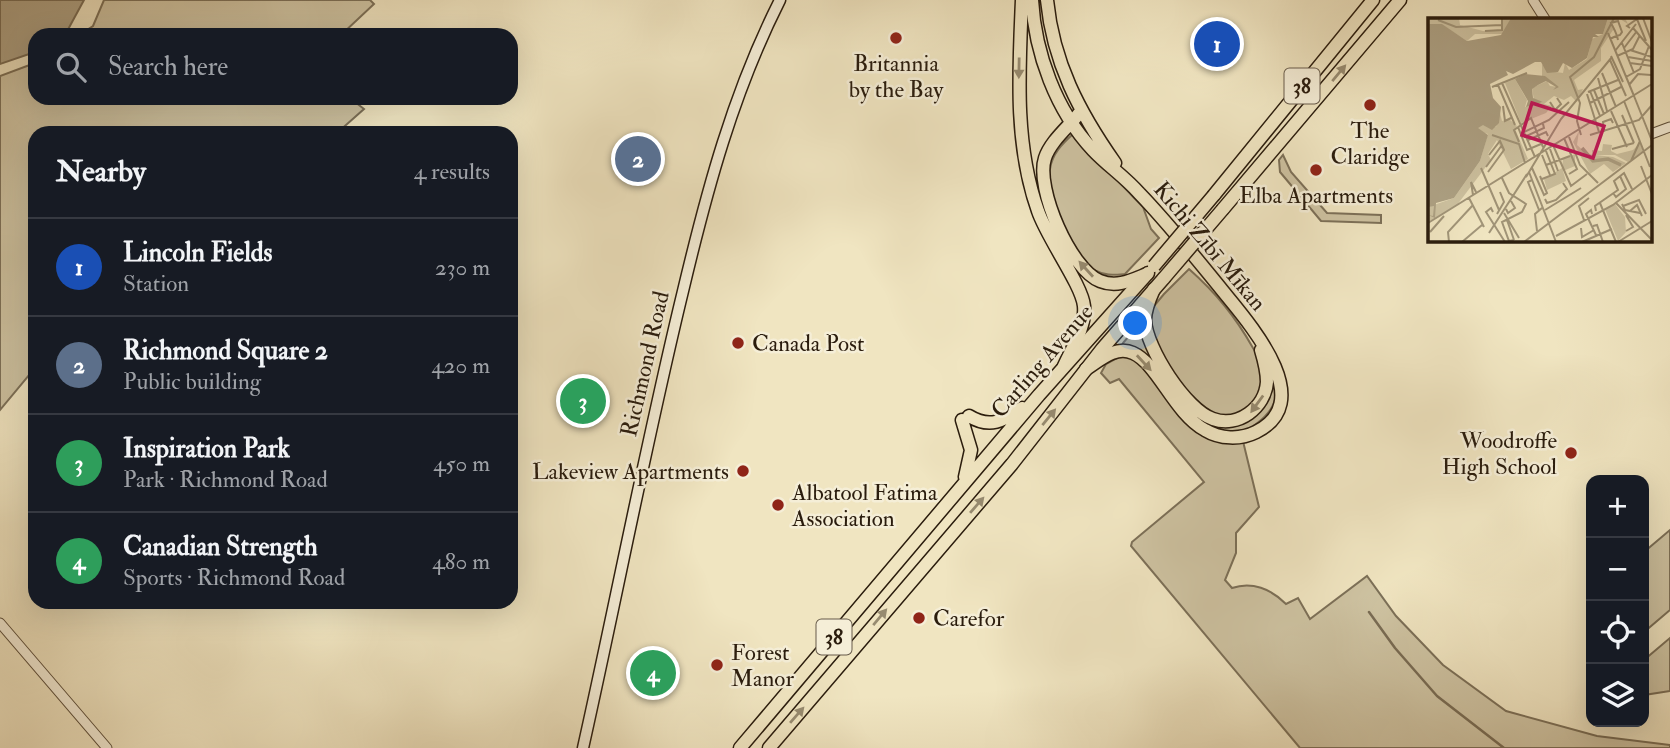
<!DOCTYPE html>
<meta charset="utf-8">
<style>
:root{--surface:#171b24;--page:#20242c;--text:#f1f3f6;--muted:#9ea1a6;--line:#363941;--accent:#0f766e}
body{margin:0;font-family:"IM FELL Double Pica",serif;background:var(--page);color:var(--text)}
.controls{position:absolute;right:21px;bottom:21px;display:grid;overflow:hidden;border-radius:14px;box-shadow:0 7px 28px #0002}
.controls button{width:63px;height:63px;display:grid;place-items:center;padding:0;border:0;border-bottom:2px solid var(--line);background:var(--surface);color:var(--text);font:35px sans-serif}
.you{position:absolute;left:1136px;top:324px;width:24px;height:24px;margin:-18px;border:5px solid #fff;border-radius:50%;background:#1a73e8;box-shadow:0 0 0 10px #1a73e833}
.badge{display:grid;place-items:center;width:46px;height:46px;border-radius:50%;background:var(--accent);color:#fff;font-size:23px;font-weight:700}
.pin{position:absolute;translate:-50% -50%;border:4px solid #fff;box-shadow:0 2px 7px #0006}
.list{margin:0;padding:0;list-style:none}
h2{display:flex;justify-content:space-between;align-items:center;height:91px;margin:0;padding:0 28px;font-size:30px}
h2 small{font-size:23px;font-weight:400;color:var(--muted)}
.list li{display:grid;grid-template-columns:46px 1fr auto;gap:21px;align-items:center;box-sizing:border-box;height:98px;padding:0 28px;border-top:2px solid var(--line)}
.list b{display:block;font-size:26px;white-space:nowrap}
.list p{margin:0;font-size:23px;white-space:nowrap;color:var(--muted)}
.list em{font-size:23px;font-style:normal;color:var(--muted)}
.icon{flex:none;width:38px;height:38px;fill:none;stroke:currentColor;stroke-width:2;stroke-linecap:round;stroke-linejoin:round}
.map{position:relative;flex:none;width:1670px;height:748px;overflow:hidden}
.search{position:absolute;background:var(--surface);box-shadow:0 7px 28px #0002;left:28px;top:28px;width:490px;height:77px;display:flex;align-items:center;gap:18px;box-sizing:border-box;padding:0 24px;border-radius:21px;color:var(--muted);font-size:26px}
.panel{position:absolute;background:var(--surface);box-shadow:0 7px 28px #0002;left:28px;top:126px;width:490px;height:483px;border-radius:21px}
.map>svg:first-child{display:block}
.green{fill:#cec3a2;stroke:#7c7058;stroke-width:2}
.water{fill:#ada184;stroke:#796c54;stroke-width:2}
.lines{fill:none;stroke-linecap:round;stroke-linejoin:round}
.stream{stroke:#796c54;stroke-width:2.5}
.tertiary-casing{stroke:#5c4e3a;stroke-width:11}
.secondary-casing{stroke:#2a1c0d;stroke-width:13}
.primary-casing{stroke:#2a1c0d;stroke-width:15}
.trunk-casing{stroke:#2a1c0d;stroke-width:15}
.tertiary{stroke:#f5eed7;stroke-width:9}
.secondary{stroke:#f5eed7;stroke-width:10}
.primary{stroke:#f0e5c1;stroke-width:12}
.trunk{stroke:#f0e5c1;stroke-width:12}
.primary-bridge-casing{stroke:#2a1c0d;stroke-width:15;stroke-linecap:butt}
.primary-bridge{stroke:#f0e5c1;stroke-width:12}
.oneway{fill:#978b70}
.poi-dot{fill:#8f2418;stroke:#f5eed7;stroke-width:2.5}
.labels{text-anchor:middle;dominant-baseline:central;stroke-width:5;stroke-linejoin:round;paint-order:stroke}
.shield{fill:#f5eed7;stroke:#675b4a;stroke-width:2}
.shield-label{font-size:21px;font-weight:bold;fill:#2a1c0d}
.poi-label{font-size:23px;fill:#2a1c0d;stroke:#f5eed7;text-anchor:start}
.street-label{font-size:23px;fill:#2a1c0d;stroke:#f5eed7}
.inset-river{fill:none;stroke:#ada184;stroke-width:3.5}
.inset-road{fill:none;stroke:#a19579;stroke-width:2}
.view{fill:#c2185b;fill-opacity:0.15;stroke:#c2185b;stroke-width:3.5}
.inset-edge{fill:none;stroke:#2a1c0d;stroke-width:3.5}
</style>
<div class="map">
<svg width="1670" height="748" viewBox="0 0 1670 748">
<rect width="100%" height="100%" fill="#f0e5c1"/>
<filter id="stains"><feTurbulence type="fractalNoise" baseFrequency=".00286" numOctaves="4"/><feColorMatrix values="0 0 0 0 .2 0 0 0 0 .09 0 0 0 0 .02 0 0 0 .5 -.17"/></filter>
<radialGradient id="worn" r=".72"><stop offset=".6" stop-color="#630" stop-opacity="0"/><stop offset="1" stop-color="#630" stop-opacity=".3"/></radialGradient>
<path class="green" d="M104 0H370L374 4 341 35H79L93 26Z
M35 63V98H350L364 109 337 133H35V368L0 410V76Z
M1073 134 1143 207 1151 229 1159 238 1125 274C1113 275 1105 276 1094 270 1073 258 1045 193 1050 169 1052 154 1062 144 1073 134Z
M1283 155 1291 172 1327 213 1381 215V223L1321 221 1280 172 1279 160Z
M1189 269C1216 293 1235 316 1253 348 1259 358 1271 368 1274 379 1283 406 1261 423 1241 433L1259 507 1236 533V553L1225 580 1232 588C1252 581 1271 589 1286 604L1298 598 1310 619 1367 576 1396 616 1443 665 1506 711 1597 736 1670 745V748H1300L1131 546 1132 542 1204 482 1119 379 1110 383 1101 373 1106 364 1117 358 1123 343 1164 294Z
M577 383 600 402 588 417 565 398Z
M1670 530V610L1644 632V552Z
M1670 638V691L1644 695V660Z"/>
<path class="water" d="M0 0H84L65 35H35V52L0 64Z"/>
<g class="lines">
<path class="stream" d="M1369 612 1395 648 1437 696 1504 748"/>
<g class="tertiary-casing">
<path id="tertiary" d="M1533 0 1545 19
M1651 134 1670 127
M0 623 107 748"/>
</g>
<g class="secondary-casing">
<path id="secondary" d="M583 748C617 596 646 443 683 291 707 190 733 93 780 0"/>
</g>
<g class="primary-casing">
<path id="primary" d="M1214 195 1373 0
M1223 209 1400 0
M969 416C990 429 1003 421 1022 408
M962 420 971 450 965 477
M740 748 1039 395 1148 273
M769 748 1012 464 1102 349 1164 278"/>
</g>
<g class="trunk-casing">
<path id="trunk" d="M1022 0C1019 70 1014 144 1038 211 1047 238 1082 285 1084 306 1086 327 1072 348 1064 366
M1032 0C1035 53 1056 111 1093 150 1107 165 1125 177 1139 193 1169 224 1195 257 1222 290 1248 322 1319 401 1256 432 1240 440 1220 439 1205 430 1174 413 1158 364 1133 353 1116 345 1100 360 1086 369
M1047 0C1053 62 1079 112 1115 163
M1081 111C1070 126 1051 140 1045 158 1035 188 1071 270 1100 281 1117 288 1132 280 1147 274
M1154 289C1150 298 1145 309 1145 320 1146 348 1186 410 1213 419 1238 428 1265 408 1267 382 1267 371 1264 360 1261 350"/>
</g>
<use href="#tertiary" class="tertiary"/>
<use href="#secondary" class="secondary"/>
<use href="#primary" class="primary"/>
<use href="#trunk" class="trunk"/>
<g class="primary-bridge-casing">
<path id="primary-bridge" d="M1154 266 1214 195
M1164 278 1223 209"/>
</g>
<use href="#primary-bridge" class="primary-bridge"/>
</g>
<defs><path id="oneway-solid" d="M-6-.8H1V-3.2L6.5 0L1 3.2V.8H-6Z" transform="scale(1.75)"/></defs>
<g class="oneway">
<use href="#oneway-solid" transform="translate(1019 68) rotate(91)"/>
<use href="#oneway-solid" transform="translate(1339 73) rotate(-50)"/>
<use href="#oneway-solid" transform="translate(1086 269) rotate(-132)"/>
<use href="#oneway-solid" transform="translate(1144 363) rotate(47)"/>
<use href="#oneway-solid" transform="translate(1257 404) rotate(126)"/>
<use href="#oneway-solid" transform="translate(1049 417) rotate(-51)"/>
<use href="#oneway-solid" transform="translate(977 505) rotate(-49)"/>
<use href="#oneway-solid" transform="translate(880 617) rotate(-50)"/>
<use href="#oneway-solid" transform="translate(797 715) rotate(-49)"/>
</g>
<g class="poi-dot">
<circle cx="896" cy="38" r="7"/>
<circle cx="1370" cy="105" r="7"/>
<circle cx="1316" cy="170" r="7"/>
<circle cx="738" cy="343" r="7"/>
<circle cx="1571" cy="453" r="7"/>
<circle cx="743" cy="471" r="7"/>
<circle cx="778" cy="505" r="7"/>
<circle cx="919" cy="618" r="7"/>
<circle cx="717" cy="665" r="7"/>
</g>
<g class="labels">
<g class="shield">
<rect x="1284.5" y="68.5" width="35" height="35" rx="5"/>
<rect x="816.5" y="619.5" width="35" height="35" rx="5"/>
</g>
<g class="shield-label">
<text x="1302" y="86">38</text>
<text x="834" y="637">38</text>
</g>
<g class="poi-label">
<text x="896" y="63" text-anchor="middle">Britannia<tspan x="896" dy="26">by the Bay</tspan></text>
<text x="1370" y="130" text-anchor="middle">The<tspan x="1370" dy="26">Claridge</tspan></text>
<text x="1316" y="195" text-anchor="middle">Elba Apartments</text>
<text x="752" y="343">Canada Post</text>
<text x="1557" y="440" text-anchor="end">Woodroffe<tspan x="1557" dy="26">High School</tspan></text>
<text x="729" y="471" text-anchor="end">Lakeview Apartments</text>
<text x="792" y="492">Albatool Fatima<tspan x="792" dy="26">Association</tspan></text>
<text x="933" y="618">Carefor</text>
<text x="731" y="652">Forest<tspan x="731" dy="26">Manor</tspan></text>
</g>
<g class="street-label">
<text transform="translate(1210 246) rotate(50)">Kichi Zībī Mīkan</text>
<text transform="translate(1042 361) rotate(-49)">Carling Avenue</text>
<text transform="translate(645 364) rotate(-77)">Richmond Road</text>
</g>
</g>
<g transform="translate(1428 18)">
<rect width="224" height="224" fill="#f0e5c1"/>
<path d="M0 0H31L32 7 55 13 74 12 75 0 84 2 78 16H47L39 23 13 6H0ZM180 0H197L200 6 192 1 183 5 185 12 173 30V43L146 62 150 72 155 71 149 84 143 78 136 82 126 78 116 86 124 88 118 95 93 105 77 65 87 61 99 82 97 89 115 84 106 82 104 70 119 63 122 68 131 69 114 60V46L120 53 135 55 137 45 141 52 159 41 164 21 175 16ZM72 95 74 103 81 101 89 108 87 111 100 141 83 151 69 122 60 136 63 142 29 187 0 204V189L26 180 52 143 60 116 44 111 54 105 68 109ZM151 113 149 127 159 136 185 139 198 145 185 154 176 146 162 156 145 124ZM212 125 215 133 200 144 187 137H164V132L174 133 175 126 184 127 183 133 189 136 205 132ZM147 136V148L135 153 138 163 119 172 116 161 134 150 135 141ZM187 186 197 199 198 214 190 223 177 191Z" fill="#cec3a2"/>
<path d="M83 0H180L175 16H167L171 19H165L159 40 144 50 135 45 130 54 119 55 113 44H107L85 56 78 53 80 57 62 66 65 80 73 89 71 105 64 112 55 107 50 110 60 117 52 143 26 180 8 185 7 200 0 197 5 198 6 188 0 189V6H14L39 23 73 17ZM97 56 117 58 131 69 125 72 128 69 118 63 110 67 104 71 105 80 115 84 98 89 100 83 87 61Z" fill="#ada184"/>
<path class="inset-river" d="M154 130 165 143 180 141 193 147"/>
<path class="inset-road" d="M215 0 224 24M10 2 28 9 74 7M202 10 199 8 209 1 218 23M205 10 224 32M57 13 74 12V0M180 15 206 78M182 21 186 19 192 17 194 14 190 3 183 5 187 13 189 18 190 22M194 25 206 55M196 30 209 13M202 32 224 39M187 33 208 6M183 38 195 64M189 38 205 31 212 17M200 39 224 43M182 42 198 78M202 45 224 48M174 55 188 89M224 55V76M198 59 212 51 221 28M170 60 179 93M74 65 107 139M70 67 87 107M201 67 210 56 223 57M64 69 99 55M166 72 176 96M162 73 172 98M160 74 190 62M159 76 171 114M206 78 224 123M196 83 222 149M122 84 127 92 133 86 129 80M162 85 193 69M75 88 77 103 83 100M183 93 199 129M194 97 206 125M90 109 99 132 113 126M96 114 121 102 141 84M176 114 175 104 183 101 185 105M64 117 91 126 97 145M153 117 149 103 152 85 142 59 166 39 186 0M162 117 211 102 224 87M96 119 116 110 115 106M141 119 152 147 170 165M136 120 149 151 141 156M100 122 118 114 120 118M91 124 86 112 103 100 115 129M125 127 143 168 159 156M122 131 130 153M184 131 206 125M114 137 122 157M203 143 212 123M118 147 142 138M213 148 224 176M58 149 74 127M53 150 71 192M104 150 116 177 119 175 112 158M60 154 76 132 72 123 61 137M101 154 128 224M98 159 133 101 184 39M74 160 81 175 98 186 94 194 74 204 81 223 86 222M114 161 127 156 118 133M104 162 100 164 111 192M185 175 188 179 198 171 192 158M45 177 43 164 48 174M41 180 56 209M117 181 119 185 128 182 139 171 135 165M172 185 188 224M188 185 224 222M194 186 197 192 212 195M195 188 211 182 218 196M78 191 80 195 87 190 83 183M117 192 153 170M168 193 167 188 190 172 186 163 196 155 204 171M202 193 209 187 214 198M65 194 63 190 58 194 77 224M76 195 91 220M69 196 76 184 72 174M164 196 163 192 158 196 168 217M198 197 205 209 198 213M79 202 86 222M156 202 151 188 161 180M0 205 224 66M165 208 169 207 175 224M153 210 154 219 166 212M109 213 107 196 114 190M2 214 16 198M61 215 99 156M128 218 185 187 224 157M21 224 20 214 45 187M34 224 54 207M96 224 224 127M154 224 184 211M190 224 224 203"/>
<path class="view" d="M104 85 176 108 165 140 94 117Z"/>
<rect width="224" height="224" class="inset-edge"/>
</g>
<rect width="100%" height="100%" filter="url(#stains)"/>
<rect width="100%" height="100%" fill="url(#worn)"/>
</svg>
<div class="controls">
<button>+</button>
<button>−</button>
<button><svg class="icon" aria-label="locate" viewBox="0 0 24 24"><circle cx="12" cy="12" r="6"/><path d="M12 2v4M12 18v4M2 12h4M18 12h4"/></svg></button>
<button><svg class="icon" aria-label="layers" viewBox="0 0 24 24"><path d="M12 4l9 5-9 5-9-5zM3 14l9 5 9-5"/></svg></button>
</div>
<div class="you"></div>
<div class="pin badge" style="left:1217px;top:44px;background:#1a4fb4">1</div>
<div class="pin badge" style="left:638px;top:159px;background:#5c6f8a">2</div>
<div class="pin badge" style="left:583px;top:401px;background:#2e9e5b">3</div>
<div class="pin badge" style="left:653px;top:673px;background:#2e9e5b">4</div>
<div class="search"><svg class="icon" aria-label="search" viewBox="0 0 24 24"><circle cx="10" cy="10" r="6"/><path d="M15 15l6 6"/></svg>Search here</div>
<section class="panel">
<h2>Nearby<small>4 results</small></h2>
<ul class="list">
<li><span class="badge" style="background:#1a4fb4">1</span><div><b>Lincoln Fields</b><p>Station</p></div><em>230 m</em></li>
<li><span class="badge" style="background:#5c6f8a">2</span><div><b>Richmond Square 2</b><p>Public building</p></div><em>420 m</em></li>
<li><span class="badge" style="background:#2e9e5b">3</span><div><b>Inspiration Park</b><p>Park · Richmond Road</p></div><em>450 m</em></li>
<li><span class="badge" style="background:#2e9e5b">4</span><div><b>Canadian Strength</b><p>Sports · Richmond Road</p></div><em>480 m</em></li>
</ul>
</section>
</div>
